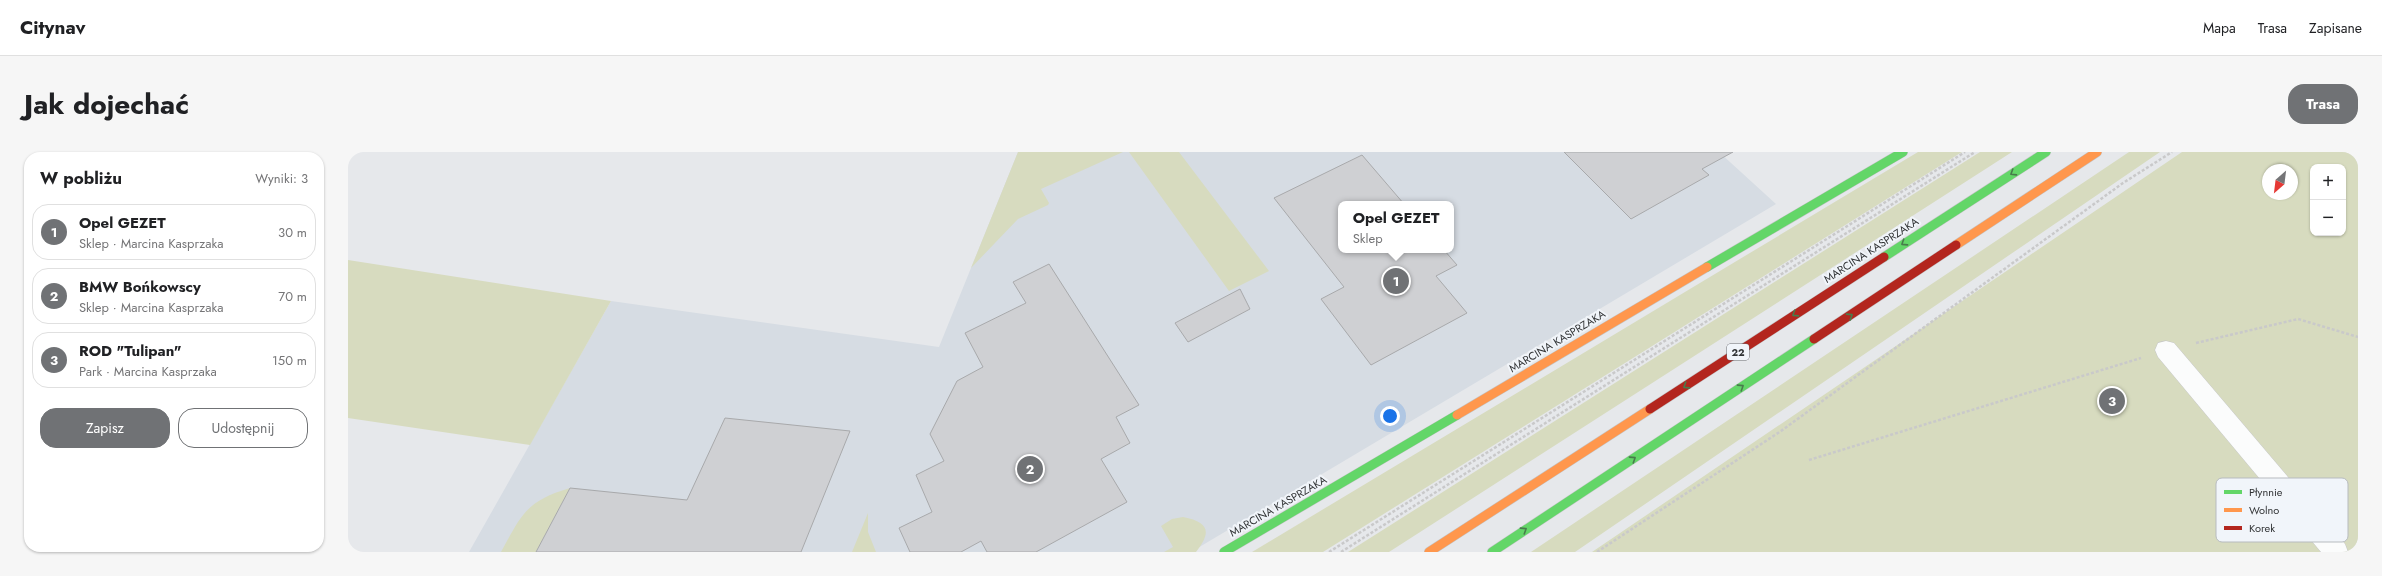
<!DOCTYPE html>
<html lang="pl">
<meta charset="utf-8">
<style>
:root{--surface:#fff;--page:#f6f6f6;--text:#202124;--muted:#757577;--line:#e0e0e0;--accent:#707275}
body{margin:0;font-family:Jost,sans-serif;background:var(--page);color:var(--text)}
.controls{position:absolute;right:12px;top:12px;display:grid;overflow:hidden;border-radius:8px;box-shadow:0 1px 3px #0004}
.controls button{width:36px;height:36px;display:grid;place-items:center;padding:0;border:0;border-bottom:1px solid var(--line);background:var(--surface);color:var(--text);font:20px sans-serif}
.compass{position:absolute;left:1914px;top:12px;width:36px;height:36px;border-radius:50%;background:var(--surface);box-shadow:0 1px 3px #0004;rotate:208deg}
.you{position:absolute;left:1042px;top:264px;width:14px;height:14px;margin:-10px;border:3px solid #fff;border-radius:50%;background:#1a73e8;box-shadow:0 0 0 6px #1a73e833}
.badge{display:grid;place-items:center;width:26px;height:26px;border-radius:50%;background:var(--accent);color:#fff;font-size:13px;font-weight:700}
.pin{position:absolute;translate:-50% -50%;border:2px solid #fff;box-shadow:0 1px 4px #0006}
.popup{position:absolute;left:990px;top:49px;width:116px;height:52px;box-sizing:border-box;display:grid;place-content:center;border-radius:8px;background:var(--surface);filter:drop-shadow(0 1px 3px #0005);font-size:13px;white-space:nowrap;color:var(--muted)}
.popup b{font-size:15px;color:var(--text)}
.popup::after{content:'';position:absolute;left:50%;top:100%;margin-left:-8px;border:8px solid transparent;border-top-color:var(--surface)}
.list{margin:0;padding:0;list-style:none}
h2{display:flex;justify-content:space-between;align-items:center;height:52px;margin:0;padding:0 16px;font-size:17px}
h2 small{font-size:13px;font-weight:400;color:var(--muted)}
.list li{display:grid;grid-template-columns:26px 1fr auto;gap:12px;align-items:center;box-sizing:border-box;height:56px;margin:0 8px 8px;padding:0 8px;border:1px solid var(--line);border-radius:16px}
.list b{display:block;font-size:15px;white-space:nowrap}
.list p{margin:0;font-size:13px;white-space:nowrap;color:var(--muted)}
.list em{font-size:13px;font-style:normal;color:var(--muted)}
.actions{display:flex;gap:8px;padding:12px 16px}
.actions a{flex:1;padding:9px 0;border:1px solid var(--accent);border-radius:16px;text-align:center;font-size:14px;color:var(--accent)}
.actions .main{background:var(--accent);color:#fff}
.map{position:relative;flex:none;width:2010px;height:400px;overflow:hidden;border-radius:16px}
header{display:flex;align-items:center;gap:24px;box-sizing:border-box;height:56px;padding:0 20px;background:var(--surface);border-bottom:1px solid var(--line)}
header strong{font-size:19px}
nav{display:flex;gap:22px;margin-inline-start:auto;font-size:14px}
.intro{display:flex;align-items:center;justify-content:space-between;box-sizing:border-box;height:96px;padding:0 24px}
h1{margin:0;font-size:28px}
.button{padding:10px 18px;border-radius:16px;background:var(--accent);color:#fff;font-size:14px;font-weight:700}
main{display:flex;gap:24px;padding:0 24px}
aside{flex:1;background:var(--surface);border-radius:16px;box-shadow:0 1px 3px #0004}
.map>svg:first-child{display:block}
.built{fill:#d6dce3;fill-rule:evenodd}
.green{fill:#d7dbbf;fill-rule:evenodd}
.building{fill:#cfd0d3;stroke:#a8a9ab}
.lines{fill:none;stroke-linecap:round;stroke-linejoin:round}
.street-casing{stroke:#c3c4c6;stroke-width:1}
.fast-casing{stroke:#c3c4c6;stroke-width:10}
.slow-casing{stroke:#c3c4c6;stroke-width:10}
.jam-casing{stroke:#c3c4c6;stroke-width:10}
.path{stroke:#c9c9ca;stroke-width:2.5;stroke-dasharray:3 2;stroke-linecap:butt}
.street{fill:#fbfcfc;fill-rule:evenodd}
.fast{stroke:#63d668;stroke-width:9}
.slow{stroke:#ff974d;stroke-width:9}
.jam{stroke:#b3261e;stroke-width:9}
.oneway{stroke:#487c4c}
.labels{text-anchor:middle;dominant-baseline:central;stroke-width:4;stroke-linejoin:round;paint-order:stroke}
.shield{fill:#f1f5fa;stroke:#6b6d70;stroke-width:1}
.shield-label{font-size:10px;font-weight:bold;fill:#313335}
.street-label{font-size:11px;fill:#313335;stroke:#f1f5fa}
.key{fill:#f1f5fa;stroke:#b7bbbf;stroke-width:1}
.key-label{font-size:11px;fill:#313335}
</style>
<header>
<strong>Citynav</strong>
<nav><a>Mapa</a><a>Trasa</a><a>Zapisane</a></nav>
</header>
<div class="intro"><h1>Jak dojechać</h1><a class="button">Trasa</a></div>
<main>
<aside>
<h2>W pobliżu<small>Wyniki: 3</small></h2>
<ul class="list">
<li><span class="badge">1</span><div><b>Opel GEZET</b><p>Sklep · Marcina Kasprzaka</p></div><em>30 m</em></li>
<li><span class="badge">2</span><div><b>BMW Bońkowscy</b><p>Sklep · Marcina Kasprzaka</p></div><em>70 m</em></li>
<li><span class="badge">3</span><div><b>ROD &quot;Tulipan&quot;</b><p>Park · Marcina Kasprzaka</p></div><em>150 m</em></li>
</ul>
<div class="actions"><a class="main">Zapisz</a><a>Udostępnij</a></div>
</aside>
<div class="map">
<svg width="2010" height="400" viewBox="0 0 2010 400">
<rect width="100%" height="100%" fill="#e6e8eb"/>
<path class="built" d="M670 0H1371L1428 52 843 400H121L263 149 591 195ZM993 52H1103V98H993Z"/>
<path class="green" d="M670 0H775L693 37 701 51 700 53 670 67 623 116Z
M781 0H831L921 119 881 139Z
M1570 0H1614L975 400H904Z
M1632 0H1664L1041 400H1000Z
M1781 0H1812L1227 400H1183Z
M1834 0H2010V400H1244ZM1965 15H1995V81H1965ZM1920 18H1944V42H1920Z
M0 108 263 149 182 293 0 266Z
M222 336 188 400H153C174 362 178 349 222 336Z
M520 361V380L528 400H504Z
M835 365C861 370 864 380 848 400H816L825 395 813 374 824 367Z"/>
<path class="building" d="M1216 0H1385L1354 17 1361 23 1283 67Z
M1014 3 1056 52H993V98H1096L1109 113 1088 124 1119 161 1023 213 973 147 996 135 926 46Z
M701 112 791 253 768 265 782 291 753 307 779 350 688 400H639L633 389 613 400H562L551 376 584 360 568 323 596 309 582 282 609 229 635 215 617 181 678 151 665 130Z
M892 137 902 157 840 190 827 171Z
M377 266 502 279 453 400H188L222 336 339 348Z"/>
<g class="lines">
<g class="street-casing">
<path id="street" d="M1818 189 1826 191 1997 392 2000 400H1973L1810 205 1807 198 1810 191Z"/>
</g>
<g class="fast-casing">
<path id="fast" d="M1536 105 1698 0
M1359 115 1555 0
M876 400 1109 263
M1144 400 1466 187"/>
</g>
<g class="slow-casing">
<path id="slow" d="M1608 93 1749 0
M1109 263 1359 115
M1081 400 1302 257"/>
</g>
<g class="jam-casing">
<path id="jam" d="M1466 187 1608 93
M1302 257 1536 105"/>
</g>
<path class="path" d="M1848 191 1950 167 2010 185
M1461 308 1793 206
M981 400 1617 0
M993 400 1627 0
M1249 400 1433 279 1775 31 1824 0"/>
<use href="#street" class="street"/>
<use href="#fast" class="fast"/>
<use href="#slow" class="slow"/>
<use href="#jam" class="jam"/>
</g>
<defs><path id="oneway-chevron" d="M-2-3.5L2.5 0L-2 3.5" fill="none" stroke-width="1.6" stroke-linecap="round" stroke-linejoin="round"/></defs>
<g class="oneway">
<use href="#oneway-chevron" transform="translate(1665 21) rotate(148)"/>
<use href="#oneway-chevron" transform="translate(1556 91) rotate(147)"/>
<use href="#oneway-chevron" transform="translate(1447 162) rotate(147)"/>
<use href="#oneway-chevron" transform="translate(1502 164) rotate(-33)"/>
<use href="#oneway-chevron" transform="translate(1338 234) rotate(147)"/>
<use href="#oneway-chevron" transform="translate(1393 235) rotate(-33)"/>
<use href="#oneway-chevron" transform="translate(1285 307) rotate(-33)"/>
<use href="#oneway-chevron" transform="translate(1176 378) rotate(-33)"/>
</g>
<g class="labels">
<rect class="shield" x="1379" y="192" width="22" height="16" rx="3"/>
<g class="shield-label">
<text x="1390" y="200">22</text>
</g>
<g class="street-label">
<text transform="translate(1523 98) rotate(-33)">MARCINA KASPRZAKA</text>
<text transform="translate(1209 189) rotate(-31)">MARCINA KASPRZAKA</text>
<text transform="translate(930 354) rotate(-30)">MARCINA KASPRZAKA</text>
</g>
</g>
<rect x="1868" y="326" width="132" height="64" rx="6" class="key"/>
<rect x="1876" y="338" width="18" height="4" fill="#63d668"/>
<rect x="1876" y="356" width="18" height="4" fill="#ff974d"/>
<rect x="1876" y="374" width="18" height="4" fill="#b3261e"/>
<g class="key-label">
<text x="1901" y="344">Płynnie</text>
<text x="1901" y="362">Wolno</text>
<text x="1901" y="380">Korek</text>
</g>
</svg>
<div class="controls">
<button>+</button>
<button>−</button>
</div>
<svg class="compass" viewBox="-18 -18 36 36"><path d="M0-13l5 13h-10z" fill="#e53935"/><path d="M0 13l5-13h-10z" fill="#757577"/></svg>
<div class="you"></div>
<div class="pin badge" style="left:1048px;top:129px">1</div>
<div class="popup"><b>Opel GEZET</b>Sklep</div>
<div class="pin badge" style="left:682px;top:317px">2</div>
<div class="pin badge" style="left:1764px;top:249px">3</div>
</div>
</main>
